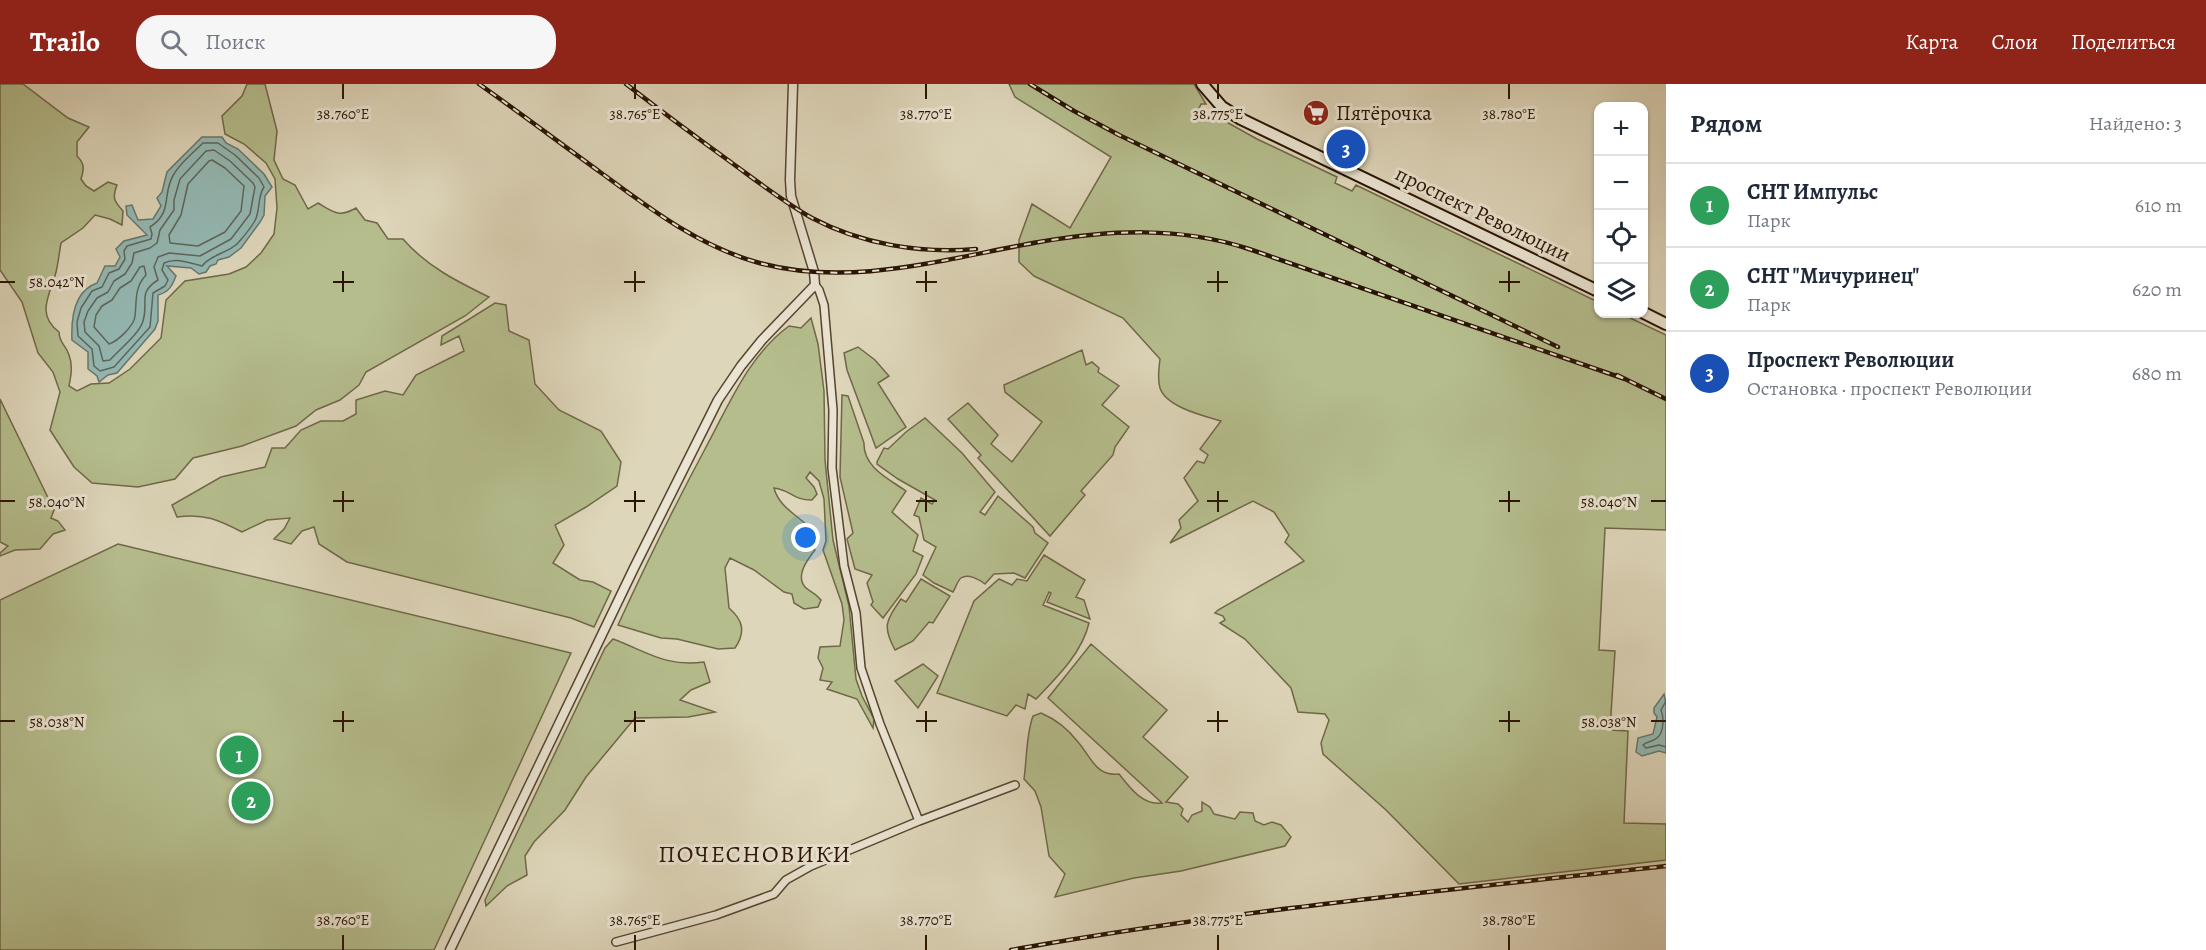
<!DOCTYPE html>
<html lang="ru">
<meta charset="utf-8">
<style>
:root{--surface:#fff;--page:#f6f6f7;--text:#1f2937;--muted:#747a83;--line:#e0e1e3;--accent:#8f2418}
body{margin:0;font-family:Alegreya,serif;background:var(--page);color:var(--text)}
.controls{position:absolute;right:18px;top:18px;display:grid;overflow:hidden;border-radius:12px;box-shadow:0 2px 4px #0004}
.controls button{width:54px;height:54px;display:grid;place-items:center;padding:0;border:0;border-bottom:2px solid var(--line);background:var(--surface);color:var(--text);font:30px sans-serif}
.you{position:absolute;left:806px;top:454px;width:21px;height:21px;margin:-15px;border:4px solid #fff;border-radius:50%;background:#1a73e8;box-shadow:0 0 0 9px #1a73e833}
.badge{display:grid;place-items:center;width:39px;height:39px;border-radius:50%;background:var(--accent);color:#fff;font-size:20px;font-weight:700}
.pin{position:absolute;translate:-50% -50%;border:3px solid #fff;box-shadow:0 2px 6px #0006}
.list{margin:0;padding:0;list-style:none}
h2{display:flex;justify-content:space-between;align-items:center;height:78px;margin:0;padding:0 24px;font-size:26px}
h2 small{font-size:20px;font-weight:400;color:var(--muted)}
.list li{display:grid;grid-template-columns:39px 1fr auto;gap:18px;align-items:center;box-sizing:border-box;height:84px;padding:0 24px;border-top:2px solid var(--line)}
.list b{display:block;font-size:22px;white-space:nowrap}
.list p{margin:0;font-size:20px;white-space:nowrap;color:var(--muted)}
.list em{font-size:20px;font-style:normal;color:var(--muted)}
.icon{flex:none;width:33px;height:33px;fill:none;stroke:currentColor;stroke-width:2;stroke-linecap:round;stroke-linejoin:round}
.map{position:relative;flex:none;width:1666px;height:866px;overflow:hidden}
header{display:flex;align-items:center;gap:36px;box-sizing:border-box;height:84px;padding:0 30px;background:var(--accent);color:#fff}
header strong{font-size:28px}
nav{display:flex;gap:33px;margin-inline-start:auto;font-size:21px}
.search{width:420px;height:54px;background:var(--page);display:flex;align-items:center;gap:15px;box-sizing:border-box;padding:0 21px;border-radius:24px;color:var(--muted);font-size:22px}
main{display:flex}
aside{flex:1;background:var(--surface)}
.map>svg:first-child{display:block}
.green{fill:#b5bd8d;stroke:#6f6848;stroke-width:1.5}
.water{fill:#94b9b4;stroke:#69776d;stroke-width:1.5}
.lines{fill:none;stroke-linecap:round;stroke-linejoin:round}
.shore{stroke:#5e665b;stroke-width:1.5}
.minor-casing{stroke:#564430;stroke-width:10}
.tertiary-casing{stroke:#564430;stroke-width:11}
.secondary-casing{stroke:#291402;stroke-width:14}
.minor{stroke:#eae4d2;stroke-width:7}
.tertiary{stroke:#eae4d2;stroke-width:8}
.secondary{stroke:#eae4d2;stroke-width:10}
.rail-casing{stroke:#291402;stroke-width:4.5}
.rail{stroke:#eae4d2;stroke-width:2;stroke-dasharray:7;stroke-linecap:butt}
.ticks{fill:none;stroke:#291402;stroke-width:2}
.labels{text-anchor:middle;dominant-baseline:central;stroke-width:6;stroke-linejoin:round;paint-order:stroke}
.poi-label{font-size:21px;fill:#291402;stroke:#eae4d2;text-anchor:start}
.street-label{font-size:21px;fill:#291402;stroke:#eae4d2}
.quarter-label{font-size:24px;letter-spacing:1.5px;fill:#291402;stroke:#eae4d2}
.ticks-label{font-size:15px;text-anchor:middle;fill:#291402;stroke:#eae4d2;stroke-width:6;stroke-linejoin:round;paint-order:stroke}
</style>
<header>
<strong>Trailo</strong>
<div class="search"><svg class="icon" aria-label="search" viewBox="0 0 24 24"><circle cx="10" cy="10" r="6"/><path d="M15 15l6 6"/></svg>Поиск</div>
<nav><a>Карта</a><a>Слои</a><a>Поделиться</a></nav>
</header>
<main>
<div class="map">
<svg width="1666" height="866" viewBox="0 0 1666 866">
<rect width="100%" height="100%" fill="#ded6ba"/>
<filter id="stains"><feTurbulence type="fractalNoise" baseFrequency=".00333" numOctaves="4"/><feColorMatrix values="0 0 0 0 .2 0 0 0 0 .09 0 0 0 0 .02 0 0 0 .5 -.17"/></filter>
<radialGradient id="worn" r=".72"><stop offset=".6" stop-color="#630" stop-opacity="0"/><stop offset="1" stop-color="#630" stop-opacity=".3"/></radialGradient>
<path class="green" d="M0 0H23L68 34 89 43 77 58V72C85 80 84 85 81 95L86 102 94 107 108 98 117 101C112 114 114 117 123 127L122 141 110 135 95 131 83 144 61 159C59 170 58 182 55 192 48 214 37 231 59 248 59 259 66 261 69 271 73 281 71 292 69 302L77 307 91 300 109 299 130 285 161 254 166 216 185 197 229 190 246 183 261 169 274 150 277 124 275 95 266 79 244 60 225 50 222 32 242 12 247 0H265L277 47 274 76 283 95 295 101 308 125 318 119C333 128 339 134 356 124L365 136 377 139 388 155H403C426 182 458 198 489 213L465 232 366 288 359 301 340 316 316 326 296 342 242 362 193 374 175 395 138 403 92 399 74 383 50 346 60 308 53 288 38 269 22 218 0 186Z
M1009 0H1194L1206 20H1201L1198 27 1208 32 1223 36 1257 55 1337 93 1335 99 1352 107 1356 101 1598 218V230H1622L1666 251V446L1605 444 1599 566 1615 567 1610 646 1628 647 1624 739 1666 740V776L1459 800 1386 726 1323 670 1321 659 1329 636 1325 630 1298 628 1291 604 1245 555 1220 539 1225 536 1223 532 1215 529 1218 526 1304 477 1285 458 1289 451 1274 428 1253 417 1170 459 1181 444 1179 436 1198 417 1184 394 1197 377 1204 379 1208 371 1200 365 1221 337C1204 332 1166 323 1160 304 1157 294 1159 285 1160 275L1123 234 1034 192 1019 178V156L1032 120 1070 144 1111 73 1015 13Z
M495 219 506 221 509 247 529 256 535 300 559 326 601 347 621 378 617 402 586 423 555 441 564 461 553 479 580 496 593 498 611 507 594 543 571 534 347 478 319 460 314 443 302 447 291 460 274 455 284 445 290 434 267 436 242 448C219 436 204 429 177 433L172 421 221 393 265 383 272 364H285L301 346 321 337H343L356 330V316L385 307 403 311 416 291 464 267 459 252 441 261 442 252Z
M811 234 818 260 824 307 825 376 833 456 849 522 856 595 862 612 874 635 873 644 857 615 827 605 832 598 820 596 823 584 818 574 820 563 840 562 844 536 842 520 823 466 826 457 824 415 819 397 810 388 806 394 814 403 817 410 812 416C792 416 791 406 774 404 779 423 796 430 809 443L803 451 815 466C808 475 795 491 805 503 810 508 816 509 821 516L818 523 804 525 794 519 792 510 784 508 754 486 730 474 725 484 729 524C743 536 746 548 735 564L718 565 677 555 661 554 618 541C645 482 674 423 705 365 729 321 748 272 789 242L801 244Z
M858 263 875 276 889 292 878 299 906 343 876 364 847 286 844 269Z
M1082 266 1086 281 1092 278 1099 284 1098 288 1119 302 1102 321 1129 343 1115 363 1113 371 1081 407 1085 411 1050 452 978 374 981 371 948 335 968 319 998 351 991 360 1012 378 1042 338 1005 308 1004 301Z
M842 311 848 312 864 359C863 383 889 395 906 407L892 428 918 451 913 467 923 472 916 490 883 534 871 521 873 518 867 499 872 491 855 485 847 455 853 449 840 393Z
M0 315 54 426 51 434 58 437 65 446 53 450 40 465 15 466 0 472V469L8 462 0 458Z
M925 334 962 369 995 408 980 428 985 431 998 412 1033 443 1035 449 1048 459 1025 494 1014 489 994 490 985 500C980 496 968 489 961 494 958 496 955 505 953 508L934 499 923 491 936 463 924 456 919 433 914 431 921 414 932 420 935 416 898 395 877 380V378L884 364 888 365 906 348Z
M118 460 571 569 434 866H0V516Z
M1044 471 1085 496 1076 513 1084 516 1090 535 1047 518 1051 509 1049 508 1043 521 1089 539C1082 569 1057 593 1036 615L1028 610 1025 625 1016 621 1007 632 937 609 974 517 999 495 1012 501 1017 495 1027 497Z
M921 495 950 512 933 539 929 538 913 557 895 566C882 542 886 537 901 515L906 518Z
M613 555C648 568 665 583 704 578L710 598 691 606 680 616 715 628 688 633 635 634 586 693 565 726 534 758 525 772 527 791 507 802 486 822 485 816 605 564Z
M1091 560 1167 626 1143 653 1188 693 1166 718 1178 720 1183 725 1181 731 1188 738 1192 731 1202 727V718L1210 723 1214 730 1235 735 1240 728 1253 729 1255 737 1264 741 1272 738 1281 741 1291 753 1285 762 1181 787 1134 794 1055 813 1065 790 1049 772 1041 723 1035 707 1024 695C1027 674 1026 651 1033 632L1041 629C1055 635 1068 645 1078 658 1091 673 1096 693 1119 690 1130 704 1143 722 1162 719L1048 614Z
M923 580 938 592 918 624 895 597Z"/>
<path class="water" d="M202 53H222L226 59 238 65 264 90 272 103 265 112 264 131 260 138 241 164 229 173 218 176 216 180 210 182 206 188 199 190 191 184 167 182 176 192C172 202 169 208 158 211V237L155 245 117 289 108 291 99 298 97 292 88 285V268L72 256C71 235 74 207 97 199L105 182H115L120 173 116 165 124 157 147 151 127 131 126 122 132 121 138 136 153 135 161 122 157 114 162 108 167 88Z
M1664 610 1666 620V669L1659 667 1642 672 1636 668 1638 654 1653 650 1657 633 1654 629V624Z"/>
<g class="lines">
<path class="shore" d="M203 59H218L235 71 259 94 264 103C258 112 260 121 257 131 256 139 243 153 238 159 227 170 211 170 202 182 190 179 177 173 164 179L162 186 168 196 165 202 153 209 150 243 114 283 100 287 94 282 92 265 78 252 77 238 81 224 92 207 102 203 109 189 119 185 125 175 124 167 127 162 151 155 152 150 150 143C174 128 161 110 174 90 180 79 194 68 203 59Z
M214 66 230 77 253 99 255 103 250 130 231 155 200 172 169 169 158 173 154 183 158 196C137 209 149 218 143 237 140 249 119 266 110 276L103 277 99 262 85 248 84 238 88 227 97 214 108 208 114 197 125 190 132 179 134 169 150 164 157 159 160 146 174 126V116L180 95 206 67Z
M212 76 225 84 244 102 241 127 225 148 198 162 170 159 169 151 181 131 188 100 209 77Z
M144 182 146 191C134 204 137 216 135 232 134 242 118 257 109 260L94 243 96 231 102 222 112 216 120 204 131 197 140 183Z
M1666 617 1661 626C1664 633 1664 649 1657 654 1652 658 1647 657 1643 661L1646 664 1659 661 1666 663"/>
<g class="minor-casing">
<path id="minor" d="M815 201 819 206 824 221 833 326 832 384 844 482 856 529 861 584 880 640 919 737
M616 858 716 831 774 810 786 796 811 782 919 737 1015 701"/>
</g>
<g class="tertiary-casing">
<path id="tertiary" d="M450 866 634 484 718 316 741 282 762 256 815 201 814 188 791 112 790 96 793 0"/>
</g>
<g class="secondary-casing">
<path id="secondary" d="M1202 0 1222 23 1241 35 1598 207
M1644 229 1666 240"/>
</g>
<use href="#minor" class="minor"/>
<use href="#tertiary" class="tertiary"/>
<use href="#secondary" class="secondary"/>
<g class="rail-casing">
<path id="rail" d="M479 0C520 29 560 59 600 88 649 124 697 161 756 178 850 205 947 174 1039 158 1110 146 1179 142 1249 165L1625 295
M626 0C661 27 696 53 732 79 758 98 784 118 812 134 861 160 921 170 976 165
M1030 0 1074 27 1119 51 1558 263
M1617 291 1666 315
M1011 866C1228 827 1447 806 1666 782"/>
</g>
<use href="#rail" class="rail"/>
</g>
<path class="ticks" d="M343 0V15M635 0V15M926 0V15M1218 0V15M1509 0V15M343 187V208M635 187V208M926 187V208M1218 187V208M1509 187V208M0 198H15M333 198H354M624 198H645M916 198H937M1207 198H1228M1499 198H1520M343 407V428M635 407V428M926 407V428M1218 407V428M1509 407V428M0 417H15M333 417H354M624 417H645M916 417H937M1207 417H1228M1499 417H1520M1651 417H1666M343 627V648M635 627V648M926 627V648M1218 627V648M1509 627V648M0 637H15M333 637H354M624 637H645M916 637H937M1207 637H1228M1499 637H1520M1651 637H1666M343 851V866M635 851V866M926 851V866M1218 851V866M1509 851V866"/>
<defs>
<g id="supermarket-disc" transform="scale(1.35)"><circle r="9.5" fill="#8f2418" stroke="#eae4d2"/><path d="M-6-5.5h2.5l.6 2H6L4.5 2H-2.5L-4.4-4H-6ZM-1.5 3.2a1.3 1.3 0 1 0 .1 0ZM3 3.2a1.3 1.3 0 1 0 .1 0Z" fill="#fff"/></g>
</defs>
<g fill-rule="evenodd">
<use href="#supermarket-disc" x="1316" y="29"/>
</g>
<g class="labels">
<g class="poi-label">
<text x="1336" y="29">Пятёрочка</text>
</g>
<g class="street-label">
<text transform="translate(1483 130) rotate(26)">проспект Революции</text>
</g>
<g class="quarter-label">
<text x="755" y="770">ПОЧЕСНОВИКИ</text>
</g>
</g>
<g class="ticks-label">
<text x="343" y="35">38.760°E</text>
<text x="635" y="35">38.765°E</text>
<text x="926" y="35">38.770°E</text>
<text x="1218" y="35">38.775°E</text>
<text x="1509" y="35">38.780°E</text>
<text x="57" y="203">58.042°N</text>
<text x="57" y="423">58.040°N</text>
<text x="1609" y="423">58.040°N</text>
<text x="57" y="643">58.038°N</text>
<text x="1609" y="643">58.038°N</text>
<text x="343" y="841">38.760°E</text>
<text x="635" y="841">38.765°E</text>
<text x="926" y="841">38.770°E</text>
<text x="1218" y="841">38.775°E</text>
<text x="1509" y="841">38.780°E</text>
</g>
<rect width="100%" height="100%" filter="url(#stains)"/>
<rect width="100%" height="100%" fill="url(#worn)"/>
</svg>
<div class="controls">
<button>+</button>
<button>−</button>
<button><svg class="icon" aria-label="locate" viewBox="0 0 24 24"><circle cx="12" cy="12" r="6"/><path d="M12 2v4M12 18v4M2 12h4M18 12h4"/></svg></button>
<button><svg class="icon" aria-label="layers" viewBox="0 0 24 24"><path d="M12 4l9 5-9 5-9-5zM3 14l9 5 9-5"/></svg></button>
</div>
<div class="you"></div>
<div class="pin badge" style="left:239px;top:671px;background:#2e9e5b">1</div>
<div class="pin badge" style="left:251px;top:717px;background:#2e9e5b">2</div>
<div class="pin badge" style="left:1346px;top:65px;background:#1a4fb4">3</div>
</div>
<aside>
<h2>Рядом<small>Найдено: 3</small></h2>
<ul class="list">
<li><span class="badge" style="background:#2e9e5b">1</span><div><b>СНТ Импульс</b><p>Парк</p></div><em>610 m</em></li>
<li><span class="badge" style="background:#2e9e5b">2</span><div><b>СНТ &quot;Мичуринец&quot;</b><p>Парк</p></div><em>620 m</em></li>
<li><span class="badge" style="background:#1a4fb4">3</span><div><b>Проспект Революции</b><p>Остановка · проспект Революции</p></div><em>680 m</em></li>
</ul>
</aside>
</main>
